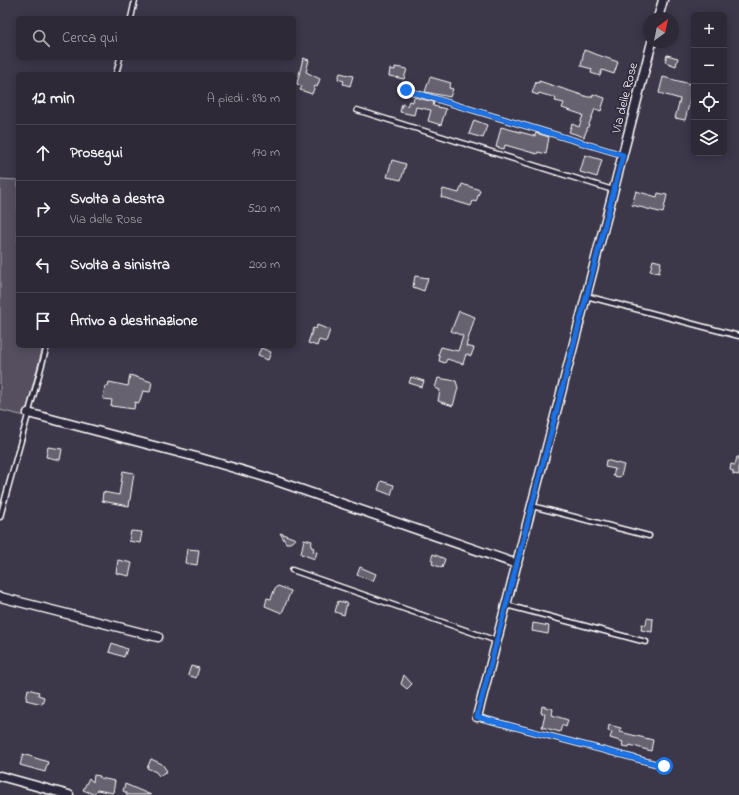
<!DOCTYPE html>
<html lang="it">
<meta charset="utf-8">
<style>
:root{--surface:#2d2937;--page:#35313f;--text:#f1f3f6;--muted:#a7a6ad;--line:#484552}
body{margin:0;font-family:"Indie Flower",sans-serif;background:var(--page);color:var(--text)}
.controls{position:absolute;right:12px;top:12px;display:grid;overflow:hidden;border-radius:6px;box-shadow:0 2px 10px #0003}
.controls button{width:36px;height:36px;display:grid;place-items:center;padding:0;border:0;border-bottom:1px solid var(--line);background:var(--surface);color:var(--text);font:20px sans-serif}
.compass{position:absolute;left:643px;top:12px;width:36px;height:36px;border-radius:50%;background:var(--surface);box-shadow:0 2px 10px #0003;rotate:33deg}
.stop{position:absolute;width:12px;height:12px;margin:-9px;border:3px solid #1a73e8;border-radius:50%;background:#fff}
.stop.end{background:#1a73e8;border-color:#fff;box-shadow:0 1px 4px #0008}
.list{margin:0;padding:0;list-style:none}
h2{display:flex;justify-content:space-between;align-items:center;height:52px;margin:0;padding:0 16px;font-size:17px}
h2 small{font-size:13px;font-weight:400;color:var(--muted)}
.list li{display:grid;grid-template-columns:26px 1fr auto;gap:12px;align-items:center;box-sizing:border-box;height:56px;padding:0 16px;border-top:1px solid var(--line)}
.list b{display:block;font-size:15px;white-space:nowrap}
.list p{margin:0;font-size:13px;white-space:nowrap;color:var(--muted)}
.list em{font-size:13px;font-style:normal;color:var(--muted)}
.icon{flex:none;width:22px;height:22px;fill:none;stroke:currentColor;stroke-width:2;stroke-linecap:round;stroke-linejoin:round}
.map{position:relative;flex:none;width:739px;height:795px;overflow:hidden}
.search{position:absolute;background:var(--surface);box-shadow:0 2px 10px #0003;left:16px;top:16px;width:280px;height:44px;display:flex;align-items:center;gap:10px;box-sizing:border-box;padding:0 14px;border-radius:6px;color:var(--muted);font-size:15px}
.panel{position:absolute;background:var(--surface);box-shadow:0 2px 10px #0003;left:16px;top:72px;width:280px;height:276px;border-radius:6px}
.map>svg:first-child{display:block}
.green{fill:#555060;stroke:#aaa8b0}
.building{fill:#666270;stroke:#fff}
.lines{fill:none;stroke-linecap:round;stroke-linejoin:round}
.service-casing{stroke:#fff;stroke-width:7}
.minor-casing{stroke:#fff;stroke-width:11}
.service{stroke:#2f2a3d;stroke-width:4}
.minor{stroke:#2f2a3d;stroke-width:8}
.route{stroke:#1a73e8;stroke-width:5}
.labels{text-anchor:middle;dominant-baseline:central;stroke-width:3.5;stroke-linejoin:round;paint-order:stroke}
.street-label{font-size:13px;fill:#fff;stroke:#2f2a3d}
</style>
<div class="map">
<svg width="739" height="795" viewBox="0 0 739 795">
<rect width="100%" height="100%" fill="#3c3749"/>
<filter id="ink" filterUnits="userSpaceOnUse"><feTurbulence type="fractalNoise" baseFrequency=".025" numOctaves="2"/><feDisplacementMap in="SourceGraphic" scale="8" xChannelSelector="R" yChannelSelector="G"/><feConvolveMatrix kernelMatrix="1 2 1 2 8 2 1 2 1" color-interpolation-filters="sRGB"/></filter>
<g filter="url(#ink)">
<path class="green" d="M0 179 18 180V346H43L25 416 0 410Z"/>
<path class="building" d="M584 50 618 62 614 74 602 70 600 76 591 73 592 69 581 66Z
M667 55 678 58 676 66 665 62Z
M303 58 309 60 306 72 320 79 317 87 315 86 312 94 300 90 302 86 297 84Z
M395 67 407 69 404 79 389 76 390 69 395 70Z
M340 73 353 76 350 86 343 84 344 81 338 79Z
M430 77 451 83 449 88 453 89 450 97 425 92Z
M663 77 694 85 685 120 675 118 680 99 659 93Z
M539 81 588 97H592L593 94 605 98 601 111 595 109 584 137 569 132 572 124 579 127 583 115 562 108 564 103 555 101 556 98 539 93 538 95 532 93 536 82 539 83Z
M414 97 434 102 433 106 446 109 441 125 428 121 431 110 416 107 414 115 400 112 402 104 407 106 409 101 413 102Z
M474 120 487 125 483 138 469 134Z
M501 127 535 136 536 133 549 137 546 154 538 152 537 154 505 145 504 149 496 147Z
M585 155 602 160 597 177 580 172Z
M392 160 406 164 401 180 387 177Z
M462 184 480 190 476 202 473 201 471 206 441 197 443 189 459 193Z
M636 191 657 197 658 193 667 195 663 213 632 205Z
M653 260 661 262 659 273 650 271Z
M415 276 428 278 424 291 413 287Z
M459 311 475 317 466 346 474 348 471 356 466 354 463 364 447 359 445 363 439 361 440 356 438 355 441 347 458 351 463 336 451 331Z
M317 325 330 330 326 342 319 340 317 346 308 343 313 328 316 329Z
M261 348 271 352 268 360 258 356Z
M130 375 152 382 150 392 143 391 139 403 135 402 134 409 111 406 112 400 103 399 105 386H108L109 382 128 386Z
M411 377 424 381 422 387 409 383Z
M438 378 456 381 458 388 453 406 438 401 440 390 435 388Z
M48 447 62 449 60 460 46 457Z
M737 457H739V475L733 474V471L730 470 731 464 735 465Z
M606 460 624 465 621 476 619 477 613 476 615 469 605 467Z
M123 471 134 473 129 506 102 501 103 492 119 495Z
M381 481 394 485 391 495 378 490Z
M131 531 142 532 140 543 129 541Z
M280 533 296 539 290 543H286Z
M304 539 312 541 311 547 314 548 313 551 317 552 315 559 301 554Z
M187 549 199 550 197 565 185 563Z
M433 554 445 559 442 568 432 564 433 561 431 560Z
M118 560 132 563 129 576 116 573Z
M360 567 376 574 373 581 357 575Z
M278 586 291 591 282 613 265 606 267 598 271 599 275 588Z
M338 601 347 603 344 615 335 612Z
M647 618 653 619 652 632 641 630 642 624 646 625Z
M533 623 549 626 548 634 532 631Z
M112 643 127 649 124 657 109 652Z
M191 666 199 668 196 678 188 675Z
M404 675 412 684 407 689 401 684Z
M28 689 39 692 38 695 44 697 42 704 26 700Z
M542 706 553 709 552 715 568 720 566 727 562 725 560 732 542 727 545 714 541 713Z
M609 725 621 728 620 732 653 740 651 751 630 745 629 747 622 746 623 742 610 738 612 732 608 731Z
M23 754 48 762 45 772 20 765Z
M151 759 162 764 167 771 159 776 156 772 147 768Z
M94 775 100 776V778L115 781 113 793 97 790 93 794 83 790 89 778 93 782Z
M125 784 151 795H126L127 793 123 791Z"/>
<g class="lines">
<g class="service-casing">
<path id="service" d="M131 18 135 0
M116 74 120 58
M406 90 623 155
M357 110 613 190
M586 296 739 336
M532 506 649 536
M0 517 47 346
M292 570 497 641
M506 605 646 642
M477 717 664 766"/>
</g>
<g class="minor-casing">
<path id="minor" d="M658 18 663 0
M28 413 200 458 265 477 517 564
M0 597 158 637
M477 717 652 42
M0 776 69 795"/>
</g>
<use href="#service" class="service"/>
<use href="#minor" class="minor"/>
</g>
</g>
<g class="lines" filter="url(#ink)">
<path class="route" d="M406 90 623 155 477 717 664 766"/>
</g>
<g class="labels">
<g class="street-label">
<text transform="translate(625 98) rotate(-76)">Via delle Rose</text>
</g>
</g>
</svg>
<div class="controls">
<button>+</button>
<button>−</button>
<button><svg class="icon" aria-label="locate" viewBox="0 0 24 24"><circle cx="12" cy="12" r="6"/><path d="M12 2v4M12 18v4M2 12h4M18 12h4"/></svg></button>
<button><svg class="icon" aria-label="layers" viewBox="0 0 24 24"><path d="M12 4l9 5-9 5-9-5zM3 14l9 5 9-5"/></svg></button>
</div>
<svg class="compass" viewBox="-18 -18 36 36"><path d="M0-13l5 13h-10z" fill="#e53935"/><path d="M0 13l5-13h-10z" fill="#a7a6ad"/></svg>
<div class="stop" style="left:664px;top:766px"></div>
<div class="stop end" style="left:406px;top:90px"></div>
<div class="search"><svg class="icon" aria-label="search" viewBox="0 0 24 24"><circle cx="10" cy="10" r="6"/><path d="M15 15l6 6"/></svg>Cerca qui</div>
<section class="panel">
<h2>12 min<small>A piedi · 890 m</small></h2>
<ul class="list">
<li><svg class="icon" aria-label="ahead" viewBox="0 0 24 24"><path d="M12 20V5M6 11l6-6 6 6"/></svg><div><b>Prosegui</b></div><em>170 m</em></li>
<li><svg class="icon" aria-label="right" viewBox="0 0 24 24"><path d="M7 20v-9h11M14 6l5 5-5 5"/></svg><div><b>Svolta a destra</b><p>Via delle Rose</p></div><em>520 m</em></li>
<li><svg class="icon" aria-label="left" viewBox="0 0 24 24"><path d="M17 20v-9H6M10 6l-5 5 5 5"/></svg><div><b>Svolta a sinistra</b></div><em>200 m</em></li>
<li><svg class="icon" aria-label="arrive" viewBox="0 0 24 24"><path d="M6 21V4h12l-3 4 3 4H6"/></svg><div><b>Arrivo a destinazione</b></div></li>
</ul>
</section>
</div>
